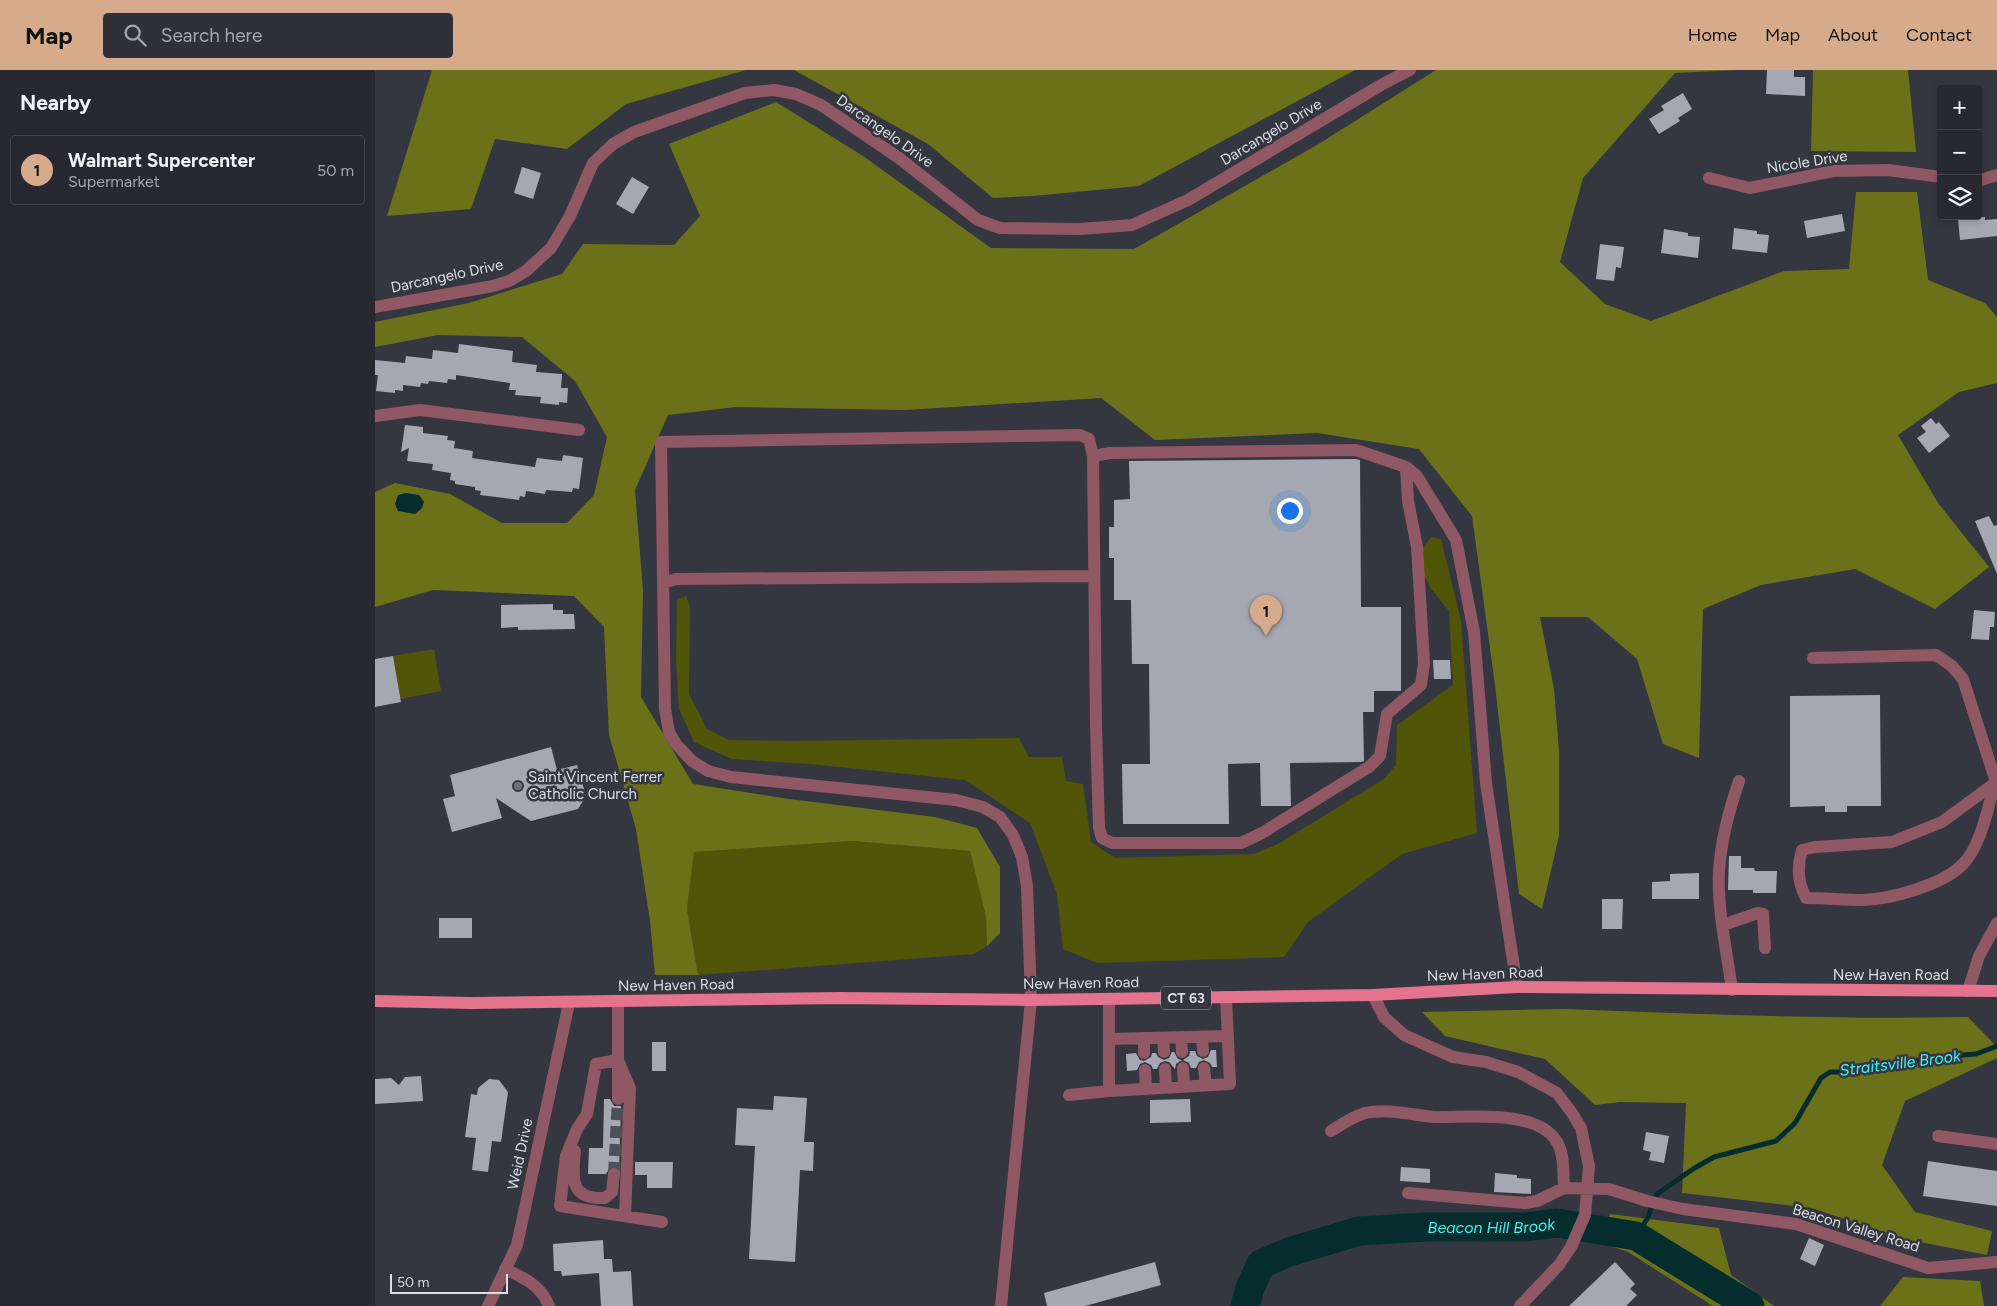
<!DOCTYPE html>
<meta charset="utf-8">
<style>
:root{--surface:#282930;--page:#303138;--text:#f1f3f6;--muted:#a5a6ab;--line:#44454c;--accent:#d6ab8b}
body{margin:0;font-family:Figtree,sans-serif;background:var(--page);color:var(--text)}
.controls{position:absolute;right:15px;top:15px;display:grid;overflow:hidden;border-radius:5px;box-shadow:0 2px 8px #0003}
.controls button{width:45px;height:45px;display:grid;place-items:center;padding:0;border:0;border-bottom:1px solid var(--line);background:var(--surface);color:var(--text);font:25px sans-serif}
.scale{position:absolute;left:15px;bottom:12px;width:118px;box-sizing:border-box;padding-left:5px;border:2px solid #dcdee4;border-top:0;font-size:14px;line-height:18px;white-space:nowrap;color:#dcdee4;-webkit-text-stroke:4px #353740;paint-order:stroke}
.you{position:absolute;left:914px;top:440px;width:18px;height:18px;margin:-12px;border:4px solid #fff;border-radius:50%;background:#1a73e8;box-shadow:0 0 0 8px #1a73e833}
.badge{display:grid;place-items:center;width:32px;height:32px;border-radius:50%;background:var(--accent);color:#111;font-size:16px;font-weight:700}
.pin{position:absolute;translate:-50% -41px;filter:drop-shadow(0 1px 2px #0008)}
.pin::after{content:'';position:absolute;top:26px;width:18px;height:15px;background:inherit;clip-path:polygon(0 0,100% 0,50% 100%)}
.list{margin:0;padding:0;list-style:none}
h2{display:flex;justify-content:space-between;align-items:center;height:65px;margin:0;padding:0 20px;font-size:21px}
h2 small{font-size:16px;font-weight:400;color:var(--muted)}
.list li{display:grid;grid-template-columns:32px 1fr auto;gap:15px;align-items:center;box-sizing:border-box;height:70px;margin:0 10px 10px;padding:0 10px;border:1px solid var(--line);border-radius:5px}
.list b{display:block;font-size:19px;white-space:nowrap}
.list p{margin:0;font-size:16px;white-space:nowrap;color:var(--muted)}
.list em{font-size:16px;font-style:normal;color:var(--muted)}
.icon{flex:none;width:28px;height:28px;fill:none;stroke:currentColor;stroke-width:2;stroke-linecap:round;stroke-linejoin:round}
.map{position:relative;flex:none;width:1622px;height:1236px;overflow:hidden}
header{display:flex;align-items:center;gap:30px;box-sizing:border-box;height:70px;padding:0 25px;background:var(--accent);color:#111}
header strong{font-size:24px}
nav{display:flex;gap:28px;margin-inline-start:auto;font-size:18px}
.search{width:350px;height:45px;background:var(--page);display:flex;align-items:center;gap:12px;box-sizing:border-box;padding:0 18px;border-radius:5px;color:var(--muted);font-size:19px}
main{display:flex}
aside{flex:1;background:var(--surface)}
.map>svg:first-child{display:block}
.green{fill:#515508}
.forest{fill:#6b7119}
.water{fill:#052d2e}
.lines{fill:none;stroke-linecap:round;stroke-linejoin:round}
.stream{stroke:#052d2e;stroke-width:5}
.river{stroke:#052d2e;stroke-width:29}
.building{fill:#a5a8b2}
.minor-tunnel{stroke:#4e5059;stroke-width:12;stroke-dasharray:12 6;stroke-linecap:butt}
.minor{stroke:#905864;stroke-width:12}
.major{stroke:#e4738e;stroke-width:12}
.worship-dot{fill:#6b7280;stroke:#353740;stroke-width:2}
.labels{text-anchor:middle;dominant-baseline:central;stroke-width:5;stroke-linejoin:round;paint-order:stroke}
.shield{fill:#353740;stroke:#aaacb3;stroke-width:1}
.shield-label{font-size:14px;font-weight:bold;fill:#dcdee4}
.street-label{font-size:15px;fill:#dcdee4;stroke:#353740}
.poi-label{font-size:15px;fill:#dcdee4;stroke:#353740;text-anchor:start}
.water-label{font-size:16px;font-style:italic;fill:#40f1f2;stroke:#353740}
</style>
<header>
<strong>Map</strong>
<div class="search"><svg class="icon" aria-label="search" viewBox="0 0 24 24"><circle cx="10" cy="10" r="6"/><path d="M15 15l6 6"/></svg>Search here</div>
<nav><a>Home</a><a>Map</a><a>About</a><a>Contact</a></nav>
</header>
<main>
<aside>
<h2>Nearby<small></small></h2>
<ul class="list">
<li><span class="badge">1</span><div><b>Walmart Supercenter</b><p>Supermarket</p></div><em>50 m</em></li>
</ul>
</aside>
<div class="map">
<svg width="1622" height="1236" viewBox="0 0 1622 1236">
<rect width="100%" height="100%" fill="#353740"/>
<path class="green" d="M1056 467 1066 469 1086 551 1102 763 1027 784 933 852 909 887 722 893 688 879 682 824 655 753 590 710 435 694 357 689 319 672 304 639 301 590 302 530 311 526 315 536 314 624 332 659 354 670 416 671 644 668 654 687H687L691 711 708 714 716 772 740 788 879 784 903 774 1009 709 1021 695 1022 655 1078 615 1074 541 1057 520 1048 504V478Z
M59 579 66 621 25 629 18 586Z
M477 771 595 781 611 847 612 876 599 884 323 905 312 839 319 782Z"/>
<path class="forest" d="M57 0H371L251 34 192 79 120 69 96 139 12 146Z
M419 0H980L764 116 658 126 618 128 553 74Z
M1061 0H1361L1300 3 1208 108 1185 192 1230 234 1276 251 1409 201 1474 199 1481 122H1542L1553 210 1610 233 1622 247V313L1584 322 1523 365 1563 433 1614 497 1560 539 1480 499 1386 515 1328 539 1324 688 1288 674 1262 589 1213 547H1165L1179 619 1184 681V766L1167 839 1144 824 1120 615 1097 446 1044 379 942 363 780 370 726 328 530 340 361 337 293 345 260 420 268 521 266 627 318 714 414 729 560 747 602 758 625 797V863L612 876 611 847 595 781 477 771 319 782 312 839 323 905H280L275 851 261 759 234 665 229 557 199 526 58 520 0 537V422L20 413 75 424 127 453H192L219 425 232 367 200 311 147 267 63 265 0 277V252L94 233 187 204 208 174 299 175 325 146 294 74 401 32 488 86 616 178 759 179 942 75Z
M1438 0H1533L1541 82 1436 81Z
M1189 939C1324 944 1458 950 1593 947L1622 977V988L1530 1031 1507 1095 1540 1142 1617 1161 1612 1185 1524 1168 1437 1138 1307 1123 1311 1033 1245 1032 1220 1035 1170 989 1070 966 1047 942Z
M1235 1144 1344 1158 1356 1205 1399 1236H1338L1253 1182 1224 1172Z
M1528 1207 1605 1211 1609 1236H1505Z"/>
<path class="water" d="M31 423 44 425 49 432 47 438 40 444 23 441 20 434 23 425Z"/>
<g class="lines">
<path class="stream" d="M1261 1166 1272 1149 1282 1124 1318 1099 1339 1087 1401 1071 1420 1053 1446 1008 1455 1002H1477L1561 987 1601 984 1622 976"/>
<path class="river" id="s1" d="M870 1236 875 1218 886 1194 914 1182 984 1161 1051 1157H1149L1182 1153 1261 1166 1375 1236"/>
</g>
<path class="building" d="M1392 0H1419V7H1430V26L1391 24Z
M1308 23 1317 39 1303 48 1305 51 1284 64 1274 49 1289 40 1286 36Z
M147 97 166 103 158 129 139 123Z
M257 107 274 117 258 144 241 134Z
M1467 144 1470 161 1432 168 1429 151Z
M1610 147V150L1622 149V166L1585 170 1583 149Z
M1359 158 1382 161V164L1394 165 1392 183 1357 179Z
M1289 159 1313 163V166L1325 167 1323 188 1286 183Z
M1225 174 1249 177 1246 198 1241 197 1239 211 1221 209Z
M84 274 138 281 137 292 162 295 161 302 187 304 186 318H193L192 333 184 332V335L165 333 166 327 140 325 141 320H134L135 313 81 305V310L73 309 72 313 54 311 53 314 46 313 45 317 28 315V321L20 320V323L1 321 3 305H0V290L30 293 31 286 57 289 58 280 83 283Z
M1556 348 1561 354 1564 352 1575 366 1554 383 1542 368 1551 362 1546 356Z
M30 355 48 357V363L73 366 72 370 80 371 79 378 98 381 97 388 160 397 162 388 187 391 188 385 208 388 204 419 198 418 197 422 171 420 170 424 151 421 150 427 145 426 144 430 105 425 106 421 100 420V417L80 414V411L75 410 76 403 57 400 58 394 32 391 34 378 26 382Z
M981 389 985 390 986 537H1026V621H999V642H988L989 691 986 692 915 693 916 736H886L885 693 853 694 854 754H748L747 694H775L774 594H757L756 530H739V488H734V457H739V430L755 429 754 391Z
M1614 446 1619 456 1622 455V504L1600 451Z
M178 534V540H188V544H199L200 559 143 560V557L126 558V535Z
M1599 540 1620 542 1619 557H1615L1614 570 1596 569Z
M18 586 26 632 0 637V589Z
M1058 590H1075L1076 609H1059Z
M1505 625 1506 736H1472V742H1450V736L1415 737V626Z
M176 677 182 700 202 695 211 726 203 739 156 751 121 728 127 748 77 762 68 729 80 726 75 705Z
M1354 786H1366V798H1379L1380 801H1402L1401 823H1378V820H1353Z
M1324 803V829H1277V812L1295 811V804Z
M1227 829H1248L1247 859H1227Z
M64 848H97V868H64Z
M277 972H291V1001H277Z
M836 980H841L842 997H837L835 993 829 990 824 992 821 998H816L814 993 808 990 814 986 815 981H820L822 986 828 989 833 987Z
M797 982H799L803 989 807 990 801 994 800 999 794 992 790 991 785 993 782 999H778L776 995 770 992 765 994 762 1000 752 1001 751 984 761 983 765 990 769 991 776 987 777 983H781L783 987 789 990 794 988Z
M46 1006 48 1031 0 1034V1009L16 1008 24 1015 30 1007Z
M114 1009 124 1010 133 1022 126 1072 117 1071 113 1102 97 1100 101 1068 90 1067 96 1024 102 1025 103 1018Z
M399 1026 432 1028 429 1072H439L438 1101 425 1100 420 1192 374 1189 380 1076 360 1075 362 1038 398 1040Z
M229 1029H235L239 1036H246L244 1098 235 1097 231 1104H213L214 1078H228Z
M815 1029 816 1052 775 1053V1030Z
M1271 1062 1294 1066 1289 1093 1274 1090 1276 1082 1268 1080Z
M1553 1091 1622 1101V1136L1548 1126Z
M260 1092H298L297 1118H272V1105H260Z
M1026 1097 1055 1099V1113L1025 1111Z
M1120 1103 1142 1105V1108L1156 1109V1124L1119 1122Z
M1434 1168 1449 1175 1440 1196 1425 1189Z
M228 1170 229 1189H237L238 1202 256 1201 258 1236H226L224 1203 187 1206 186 1201H179L178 1174Z
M780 1192 786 1215 710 1236H672L669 1223Z
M1240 1192 1260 1214 1255 1219 1262 1225 1251 1236H1194Z"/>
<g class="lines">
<path class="minor-tunnel" d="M239 1104 243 1029"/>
<path class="minor" d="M1334 108 1375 118 1458 101 1513 100 1566 107
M1603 111 1622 105
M0 237 118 216 134 211 151 201 176 178 195 146 218 93 238 74 259 62 370 23 399 20 421 24 446 35 524 88 603 150 625 158 705 159 757 155 813 130 1006 15 1035 0
M0 346 45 340 204 360
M718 386 735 383 981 380 1031 397 1042 406 1081 470 1099 562 1111 713 1142 917
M288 513 301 509 719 506
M1438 588 1561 585 1577 596 1588 609 1622 715
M1620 713C1613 737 1606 776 1588 794 1568 815 1516 829 1488 830 1469 830 1450 828 1431 828 1423 813 1422 796 1427 780L1440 777 1517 772 1567 752Z
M1348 855 1383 843 1388 844 1390 878
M1357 920C1352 882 1342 839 1344 801 1346 770 1354 740 1364 711
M1593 921 1604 886 1622 853
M998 925 1009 947 1029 965 1078 987 1111 992 1143 1002 1182 1023 1197 1043 1206 1058 1214 1096 1210 1145 1196 1177 1184 1195 1145 1236
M734 929V1021L855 1014 851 927
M243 932V990L221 994 212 1044 202 1059 191 1086 185 1136 287 1152
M806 967 807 982
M827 967 828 981
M769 968V983
M788 968 789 982
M734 969 853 966
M243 990 255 1018 250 1146
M808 998 809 1016
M829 998 831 1015
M790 999 791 1017
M770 1000 771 1019
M694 1025 734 1021
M243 1029V995
M956 1061C967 1054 977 1047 990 1043 1012 1038 1037 1045 1059 1047 1091 1048 1158 1039 1180 1069 1190 1082 1188 1103 1189 1118
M1563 1066 1622 1074
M200 1081C197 1109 195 1130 230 1128L237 1122 239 1104
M1033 1123 1150 1133 1162 1131 1189 1118 1234 1119 1272 1131 1308 1139 1421 1154 1553 1198 1622 1192
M130 1199C149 1208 166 1215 174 1236
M113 1236 142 1175 194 933
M626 1236 656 930 652 816 647 787 638 765 625 747 608 737 581 730 356 707 333 701 317 691 301 674 294 662 290 639 286 372 705 365 714 369 718 386 721 656 724 758 727 768 737 773H866L887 763 994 697 1005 686 1012 644 1046 615 1049 593 1042 477 1033 431 1031 397"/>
<path class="major" d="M0 931 97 933 465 928 656 930 998 925 1142 917 1622 921"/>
</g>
<circle class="worship-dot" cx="143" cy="716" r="5"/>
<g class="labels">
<rect class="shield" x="786" y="916.5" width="50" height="23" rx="4"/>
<g class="shield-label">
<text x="811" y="928">CT 63</text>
</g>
<g class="street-label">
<text transform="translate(510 61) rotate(35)">Darcangelo Drive</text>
<text transform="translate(896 62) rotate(-31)">Darcangelo Drive</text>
<text transform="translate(1432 92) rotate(-9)">Nicole Drive</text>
<text transform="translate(72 206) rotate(-12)">Darcangelo Drive</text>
<text transform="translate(1110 904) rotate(-2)">New Haven Road</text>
<text x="1516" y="905">New Haven Road</text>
<text transform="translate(706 913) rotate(-1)">New Haven Road</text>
<text transform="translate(301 915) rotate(-1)">New Haven Road</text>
<text transform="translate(145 1084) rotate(-78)">Weid Drive</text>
<text transform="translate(1481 1158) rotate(17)">Beacon Valley Road</text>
</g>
<g class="poi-label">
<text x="153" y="707">Saint Vincent Ferrer<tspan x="153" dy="17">Catholic Church</tspan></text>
</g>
<g class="water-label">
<text transform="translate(1525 993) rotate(-7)">Straitsville Brook</text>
<text stroke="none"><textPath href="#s1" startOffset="281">Beacon Hill Brook</textPath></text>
</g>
</g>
</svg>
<div class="controls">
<button>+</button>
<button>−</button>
<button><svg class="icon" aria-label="layers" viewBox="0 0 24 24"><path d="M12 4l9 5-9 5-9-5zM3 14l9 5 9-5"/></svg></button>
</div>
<div class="scale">50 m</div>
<div class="you"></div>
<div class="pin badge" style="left:891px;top:566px">1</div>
</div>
</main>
